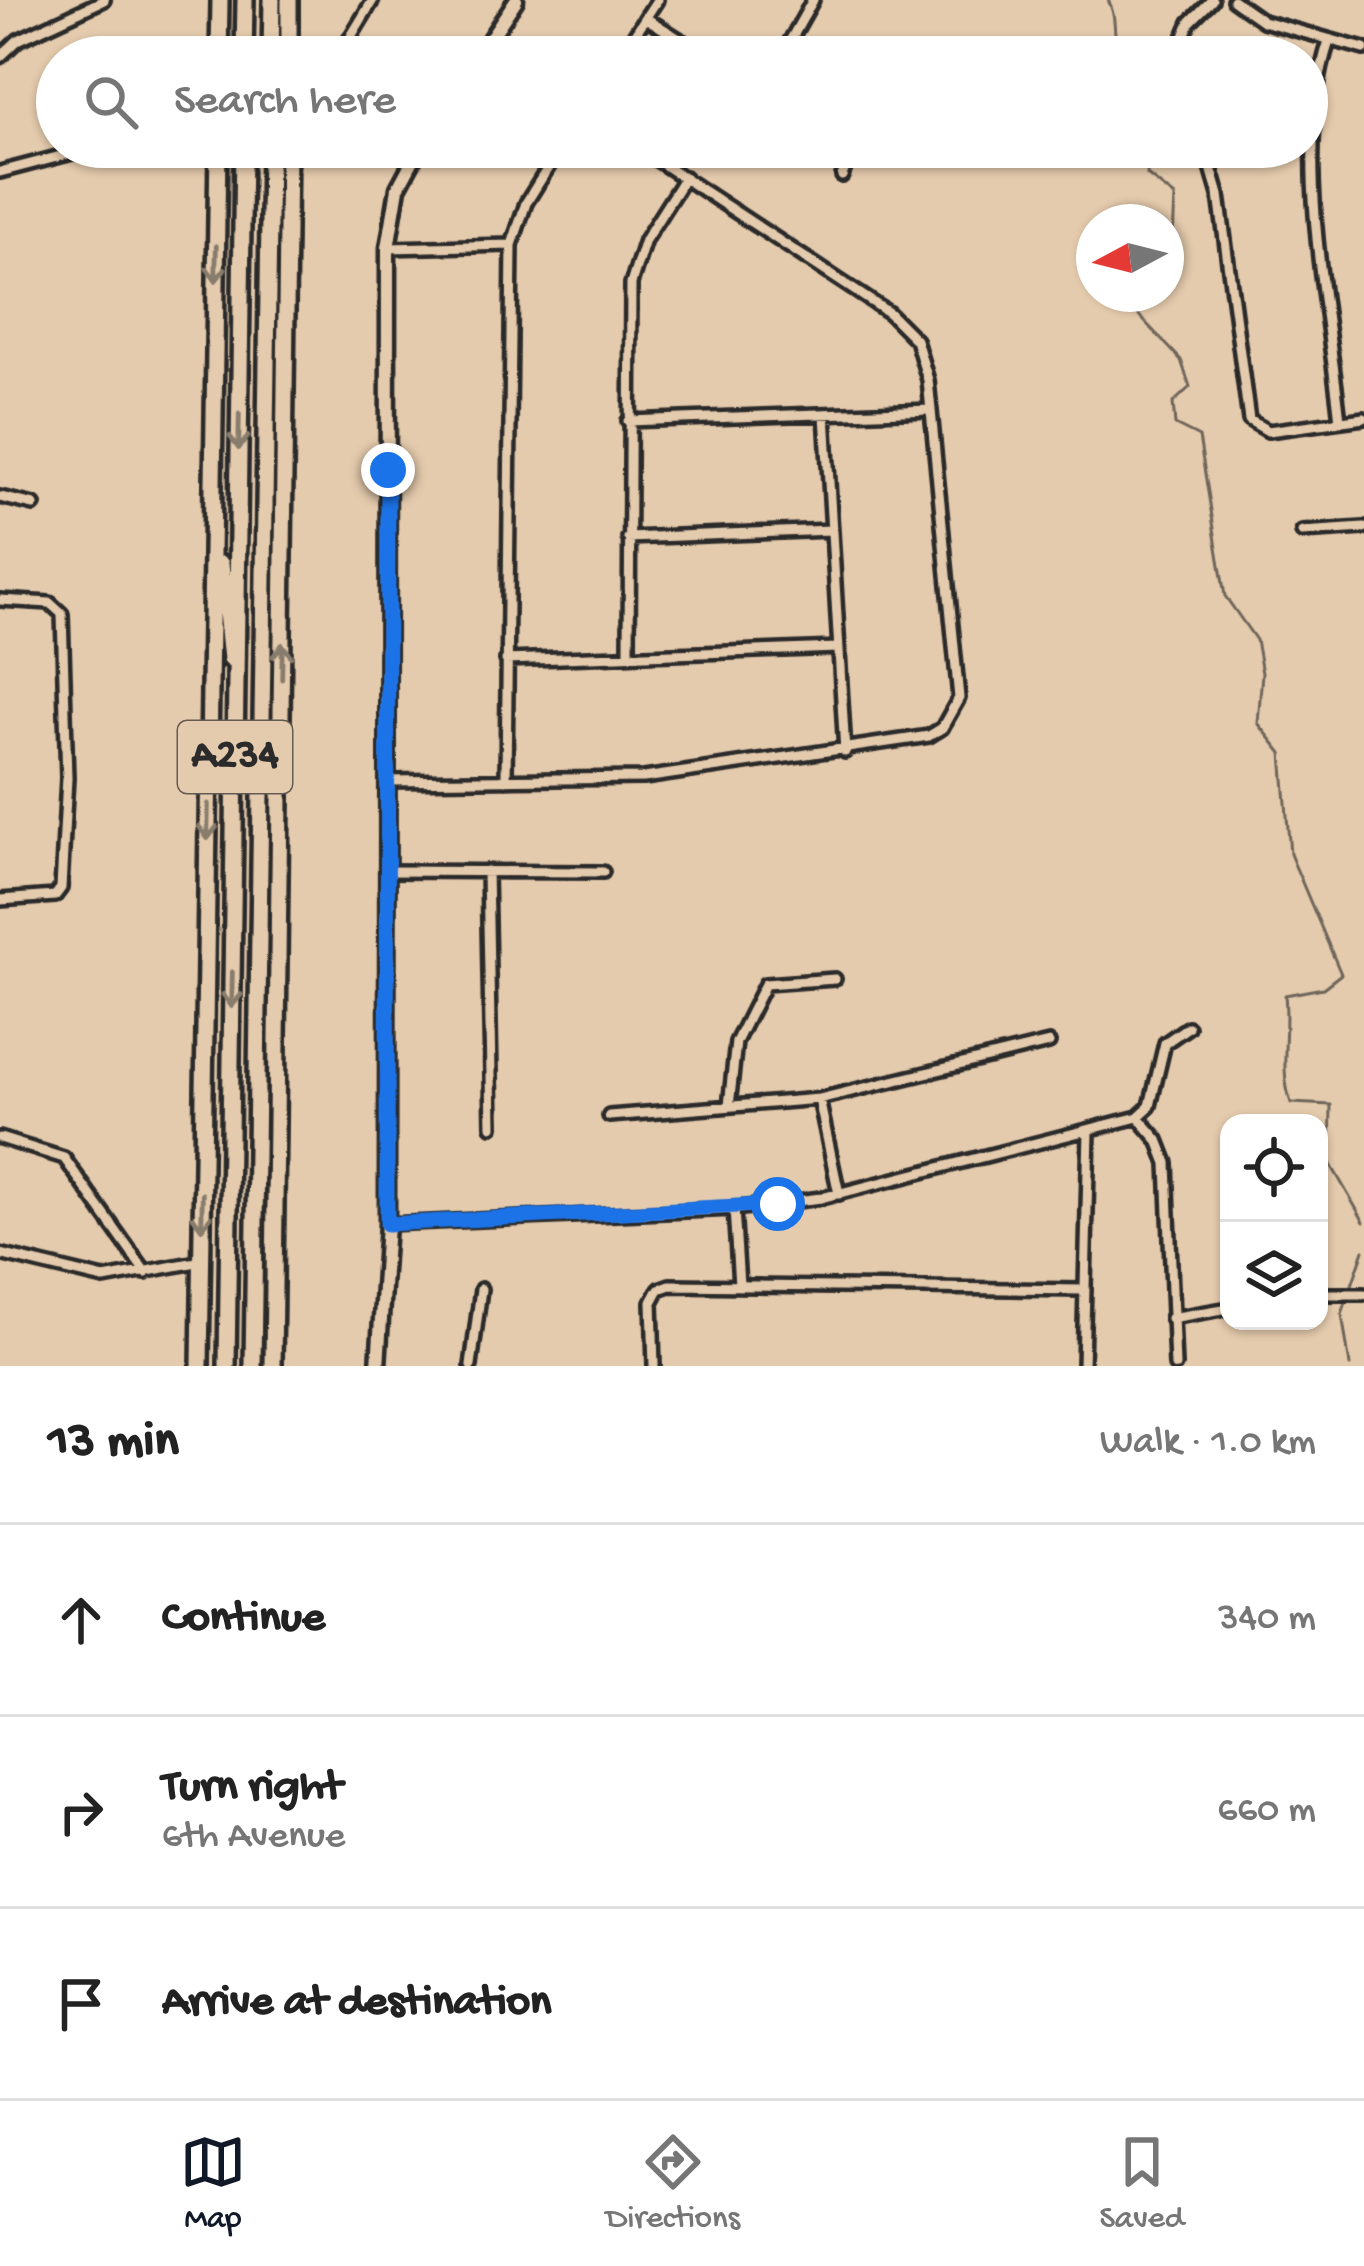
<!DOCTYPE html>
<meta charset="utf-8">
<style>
:root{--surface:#fff;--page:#f2f2f2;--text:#222;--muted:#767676;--line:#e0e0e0;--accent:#111827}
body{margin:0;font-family:"Gochi Hand",sans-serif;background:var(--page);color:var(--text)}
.controls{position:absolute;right:36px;bottom:36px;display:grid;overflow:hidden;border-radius:24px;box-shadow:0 3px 9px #0004}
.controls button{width:108px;height:108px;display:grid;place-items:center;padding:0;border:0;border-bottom:3px solid var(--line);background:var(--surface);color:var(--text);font:60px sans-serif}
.compass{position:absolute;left:1076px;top:204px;width:108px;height:108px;border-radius:50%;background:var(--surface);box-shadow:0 3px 9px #0004;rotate:263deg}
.stop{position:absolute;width:36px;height:36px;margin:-27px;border:9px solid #1a73e8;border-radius:50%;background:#fff}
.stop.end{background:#1a73e8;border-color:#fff;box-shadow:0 3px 12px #0008}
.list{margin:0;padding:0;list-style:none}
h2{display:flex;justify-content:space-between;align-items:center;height:156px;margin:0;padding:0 48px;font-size:51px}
h2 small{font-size:39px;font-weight:400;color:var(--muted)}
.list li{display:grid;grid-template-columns:78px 1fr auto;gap:36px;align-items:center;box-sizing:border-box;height:192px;padding:0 48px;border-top:3px solid var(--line)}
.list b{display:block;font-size:45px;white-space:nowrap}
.list p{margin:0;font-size:39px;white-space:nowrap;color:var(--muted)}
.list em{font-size:39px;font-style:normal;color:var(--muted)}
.icon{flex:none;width:66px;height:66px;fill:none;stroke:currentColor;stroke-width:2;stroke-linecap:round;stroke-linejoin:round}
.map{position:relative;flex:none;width:1364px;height:1366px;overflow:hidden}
.search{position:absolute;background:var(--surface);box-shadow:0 3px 9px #0004;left:36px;right:36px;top:36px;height:132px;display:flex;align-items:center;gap:30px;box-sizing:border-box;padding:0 42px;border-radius:66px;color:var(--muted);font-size:45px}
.sheet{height:732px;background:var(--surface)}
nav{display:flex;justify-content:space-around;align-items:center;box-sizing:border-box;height:168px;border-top:3px solid var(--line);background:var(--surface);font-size:33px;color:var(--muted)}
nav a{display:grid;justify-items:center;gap:6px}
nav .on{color:var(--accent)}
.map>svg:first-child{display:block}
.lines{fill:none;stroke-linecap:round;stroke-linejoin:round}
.stream{stroke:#6e655a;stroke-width:3}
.street-casing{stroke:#2b2b2b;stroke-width:18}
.secondary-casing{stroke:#2b2b2b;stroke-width:21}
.highway-casing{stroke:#2b2b2b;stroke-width:24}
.street{stroke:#e5cbad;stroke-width:9}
.secondary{stroke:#e5cbad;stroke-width:12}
.highway{stroke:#e5cbad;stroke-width:15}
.oneway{stroke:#887b6c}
.route{stroke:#1a73e8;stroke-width:15}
.labels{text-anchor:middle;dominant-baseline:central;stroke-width:9;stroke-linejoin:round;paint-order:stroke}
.shield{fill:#e5cbad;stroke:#635b52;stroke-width:3}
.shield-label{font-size:42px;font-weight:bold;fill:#2b2b2b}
</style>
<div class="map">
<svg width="1364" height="1366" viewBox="0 0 1364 1366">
<rect width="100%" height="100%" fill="#e5cbad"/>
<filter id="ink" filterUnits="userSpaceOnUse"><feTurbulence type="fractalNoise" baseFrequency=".00833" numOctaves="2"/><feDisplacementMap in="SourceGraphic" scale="24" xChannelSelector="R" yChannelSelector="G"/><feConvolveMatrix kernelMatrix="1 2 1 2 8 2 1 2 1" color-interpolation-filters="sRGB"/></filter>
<g filter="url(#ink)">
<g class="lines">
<path class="stream" d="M1108 0C1119 19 1110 39 1122 57
M1162 147 1166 155 1148 161 1147 175 1175 197 1171 282H1166
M1128 294 1129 305 1181 360 1190 387 1173 403 1175 425 1199 437 1225 596 1256 640 1262 673 1258 723 1282 753 1290 854 1341 974 1323 988 1285 995C1289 1031 1279 1070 1291 1103L1331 1105 1330 1163 1364 1222
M1350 1366 1342 1314 1364 1250"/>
<g class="street-casing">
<path id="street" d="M1233 0 1263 21 1364 49
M646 18 708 57
M1329 41C1292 153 1328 304 1340 421
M347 43 373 0
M0 57 18 40 104 0
M620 57 657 0
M781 57 813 0
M1175 57 1190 22 1212 0
M882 147 894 152
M1205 147 1219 195 1249 420 1268 431 1364 418
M0 172 95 147
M842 176 853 147
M388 248 512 245
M825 414 845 752
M628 421 931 410
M0 497 34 505
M1302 532 1364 528
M628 538 831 530
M0 600 50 603 62 614 67 778 61 888 55 896 0 900
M629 654 631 284 645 240 685 177
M506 660 838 648
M506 780 512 245 526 203 561 147
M387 781 644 778 929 736 942 728 959 698 928 380 916 340 889 313 637 147
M387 871 603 872
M487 871 492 1126
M819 1099 839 1194
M729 1106 736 1042 765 984 835 979
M609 1116 819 1099 1049 1043
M1138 1117 1158 1140 1167 1163 1175 1366
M0 1138 64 1158 146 1273
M734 1209 739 1285
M387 1224 734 1209 821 1198 1138 1117 1150 1106 1165 1043 1188 1027
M0 1254 104 1279 202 1261
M1319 1294H1364
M1171 1318 1229 1308
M471 1366 481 1289
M654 1366 652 1302 659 1289 670 1285 1083 1290
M1083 1366 1089 1131"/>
</g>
<g class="secondary-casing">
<path id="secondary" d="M478 57 516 0
M378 1366 387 1224 388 248 398 188 420 147"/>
</g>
<g class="highway-casing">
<path id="highway" d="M219 57 220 0
M244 57 245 0
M271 57 272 0
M289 57V0
M221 564 231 659
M200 1366 218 147
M227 1366 243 147
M253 1366 270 147
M273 1366 288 147"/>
</g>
<use href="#street" class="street"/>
<use href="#secondary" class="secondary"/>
<use href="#highway" class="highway"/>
</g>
<defs><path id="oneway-shaft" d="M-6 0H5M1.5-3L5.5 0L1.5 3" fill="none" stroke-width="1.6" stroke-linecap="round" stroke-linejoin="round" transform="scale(3)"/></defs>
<g class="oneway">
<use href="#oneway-shaft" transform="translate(216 264) rotate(91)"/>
<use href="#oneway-shaft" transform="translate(239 432) rotate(91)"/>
<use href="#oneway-shaft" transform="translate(282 661) rotate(-89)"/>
<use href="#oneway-shaft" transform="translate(208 822) rotate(91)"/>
<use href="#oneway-shaft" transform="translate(232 990) rotate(91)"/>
<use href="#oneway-shaft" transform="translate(202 1212) rotate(91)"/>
</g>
</g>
<g class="lines" filter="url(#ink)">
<path class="route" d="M388 470 387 1224 778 1204"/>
</g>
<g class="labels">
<rect class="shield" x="178" y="721" width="114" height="72" rx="9"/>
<g class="shield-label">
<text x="235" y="757">A234</text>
</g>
</g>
</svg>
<div class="controls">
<button><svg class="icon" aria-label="locate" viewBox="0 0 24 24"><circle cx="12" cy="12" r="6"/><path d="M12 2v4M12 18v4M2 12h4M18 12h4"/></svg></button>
<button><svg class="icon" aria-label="layers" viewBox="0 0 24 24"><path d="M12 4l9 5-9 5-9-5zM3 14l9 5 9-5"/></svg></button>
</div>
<svg class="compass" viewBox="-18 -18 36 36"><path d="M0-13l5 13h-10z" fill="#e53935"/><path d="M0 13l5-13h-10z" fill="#767676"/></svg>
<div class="stop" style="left:778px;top:1204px"></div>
<div class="stop end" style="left:388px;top:470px"></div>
<div class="search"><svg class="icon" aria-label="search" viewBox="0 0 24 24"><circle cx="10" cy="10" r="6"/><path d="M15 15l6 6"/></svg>Search here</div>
</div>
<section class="sheet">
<h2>13 min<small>Walk · 1.0 km</small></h2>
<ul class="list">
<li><svg class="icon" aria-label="ahead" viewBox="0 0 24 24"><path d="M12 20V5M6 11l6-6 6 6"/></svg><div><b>Continue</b></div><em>340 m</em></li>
<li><svg class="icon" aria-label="right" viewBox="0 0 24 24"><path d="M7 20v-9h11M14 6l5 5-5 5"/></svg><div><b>Turn right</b><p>6th Avenue</p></div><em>660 m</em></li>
<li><svg class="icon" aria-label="arrive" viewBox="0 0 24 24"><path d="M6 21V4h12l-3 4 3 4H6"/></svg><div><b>Arrive at destination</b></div></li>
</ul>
</section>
<nav>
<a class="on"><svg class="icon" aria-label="map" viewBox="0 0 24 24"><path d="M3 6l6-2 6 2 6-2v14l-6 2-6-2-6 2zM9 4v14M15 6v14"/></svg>Map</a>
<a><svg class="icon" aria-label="directions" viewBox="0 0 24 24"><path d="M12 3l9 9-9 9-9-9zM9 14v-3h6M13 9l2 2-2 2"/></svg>Directions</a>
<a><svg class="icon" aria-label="saved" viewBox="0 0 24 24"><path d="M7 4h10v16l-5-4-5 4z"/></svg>Saved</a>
</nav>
